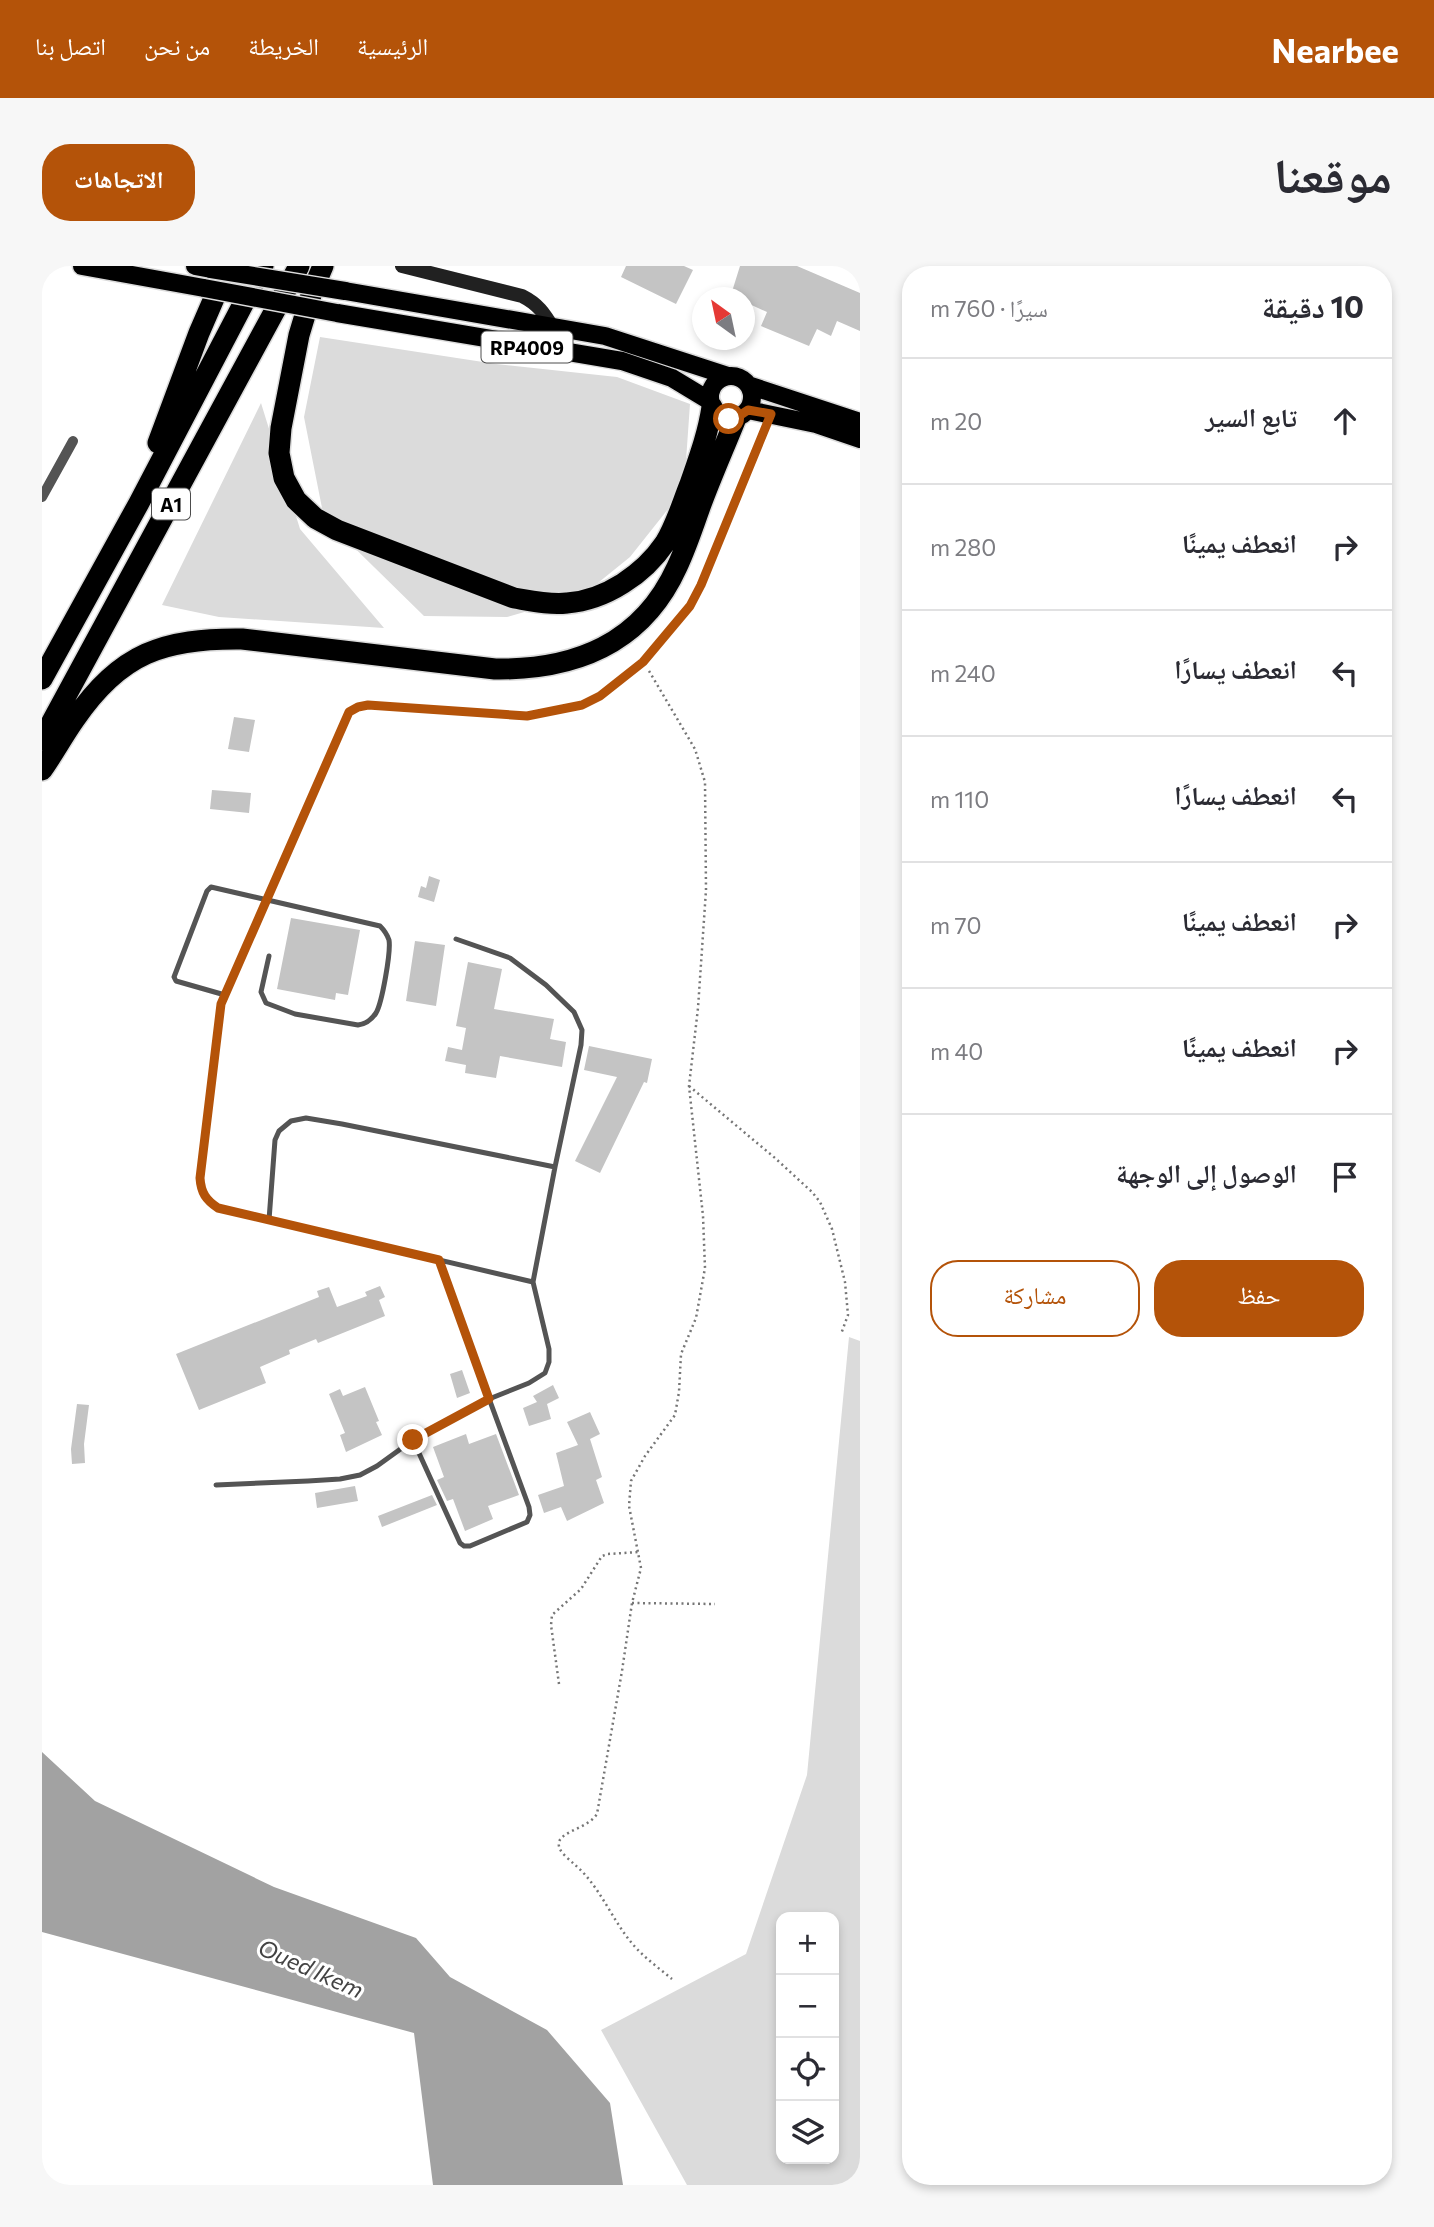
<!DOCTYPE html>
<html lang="ar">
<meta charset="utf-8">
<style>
:root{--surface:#fff;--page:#f7f7f7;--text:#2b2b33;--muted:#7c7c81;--line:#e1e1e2;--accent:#b45309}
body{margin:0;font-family:Commissioner,"Noto Naskh Arabic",sans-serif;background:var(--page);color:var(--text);direction:rtl}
.controls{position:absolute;right:21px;bottom:21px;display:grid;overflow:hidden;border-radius:14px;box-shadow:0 4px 10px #0003}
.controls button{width:63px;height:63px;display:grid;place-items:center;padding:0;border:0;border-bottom:2px solid var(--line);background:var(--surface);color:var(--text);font:35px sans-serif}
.compass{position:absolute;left:650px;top:21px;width:63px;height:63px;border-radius:50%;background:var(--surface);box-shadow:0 4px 10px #0003;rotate:327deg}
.stop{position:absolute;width:21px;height:21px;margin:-16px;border:5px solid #b45309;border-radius:50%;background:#fff}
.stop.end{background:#b45309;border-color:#fff;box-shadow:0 2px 7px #0008}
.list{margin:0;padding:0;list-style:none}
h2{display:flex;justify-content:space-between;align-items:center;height:91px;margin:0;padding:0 28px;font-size:30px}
h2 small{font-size:23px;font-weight:400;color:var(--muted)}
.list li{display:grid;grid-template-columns:46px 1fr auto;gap:21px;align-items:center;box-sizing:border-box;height:126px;padding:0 28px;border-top:2px solid var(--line)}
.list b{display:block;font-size:26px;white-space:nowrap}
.list em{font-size:23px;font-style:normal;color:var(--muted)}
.actions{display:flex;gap:14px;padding:21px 28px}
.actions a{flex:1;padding:16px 0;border:2px solid var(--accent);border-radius:28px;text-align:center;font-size:24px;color:var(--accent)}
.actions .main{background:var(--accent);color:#fff}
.icon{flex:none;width:38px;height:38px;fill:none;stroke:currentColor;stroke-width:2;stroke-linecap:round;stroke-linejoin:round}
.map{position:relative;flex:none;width:818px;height:1919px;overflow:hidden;direction:ltr;border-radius:28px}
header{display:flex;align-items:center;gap:42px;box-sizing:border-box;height:98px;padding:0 35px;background:var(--accent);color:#fff}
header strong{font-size:33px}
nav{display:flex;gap:38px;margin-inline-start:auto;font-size:24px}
.intro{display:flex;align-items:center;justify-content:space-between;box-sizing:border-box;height:168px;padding:0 42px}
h1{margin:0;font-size:49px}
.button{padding:18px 32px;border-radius:28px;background:var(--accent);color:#fff;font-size:24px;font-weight:700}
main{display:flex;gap:42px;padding:0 42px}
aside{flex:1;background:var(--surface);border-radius:28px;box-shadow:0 4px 10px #0003}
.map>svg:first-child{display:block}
.green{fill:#dbdbdb;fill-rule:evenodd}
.water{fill:#a2a2a2}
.building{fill:#c4c4c4}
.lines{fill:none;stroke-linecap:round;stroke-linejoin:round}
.primary-casing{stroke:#dbdbdb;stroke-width:21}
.highway-casing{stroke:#dbdbdb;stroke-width:24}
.path{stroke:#767676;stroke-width:2.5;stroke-dasharray:2 3.5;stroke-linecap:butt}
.lane{stroke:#545454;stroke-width:5}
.street{stroke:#545454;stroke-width:10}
.secondary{stroke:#212121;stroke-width:14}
.primary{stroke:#000;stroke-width:18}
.highway{stroke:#000;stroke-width:21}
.primary-bridge-casing{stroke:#dbdbdb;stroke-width:21;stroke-linecap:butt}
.primary-bridge{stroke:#000;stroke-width:18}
.route{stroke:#b45309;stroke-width:9}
.labels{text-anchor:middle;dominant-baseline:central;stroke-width:6;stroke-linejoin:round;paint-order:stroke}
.shield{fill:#fff;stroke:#4c4c4c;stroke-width:2}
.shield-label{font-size:19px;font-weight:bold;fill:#000}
.water-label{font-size:23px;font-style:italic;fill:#434343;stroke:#fff}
</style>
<header>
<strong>Nearbee</strong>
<nav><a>الرئيسية</a><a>الخريطة</a><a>من نحن</a><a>اتصل بنا</a></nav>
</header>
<div class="intro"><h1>موقعنا</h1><a class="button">الاتجاهات</a></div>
<main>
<aside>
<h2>10 دقيقة<small>سيرًا · 760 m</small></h2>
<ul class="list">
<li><svg class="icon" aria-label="ahead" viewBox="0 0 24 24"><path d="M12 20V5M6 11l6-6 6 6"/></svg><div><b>تابع السير</b></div><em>20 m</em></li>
<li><svg class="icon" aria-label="right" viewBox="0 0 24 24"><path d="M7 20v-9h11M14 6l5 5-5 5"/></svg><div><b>انعطف يمينًا</b></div><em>280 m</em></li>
<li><svg class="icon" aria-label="left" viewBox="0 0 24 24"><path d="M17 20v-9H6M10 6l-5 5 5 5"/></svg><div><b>انعطف يسارًا</b></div><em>240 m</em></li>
<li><svg class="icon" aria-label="left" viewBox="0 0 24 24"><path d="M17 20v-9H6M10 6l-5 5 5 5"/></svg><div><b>انعطف يسارًا</b></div><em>110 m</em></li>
<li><svg class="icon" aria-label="right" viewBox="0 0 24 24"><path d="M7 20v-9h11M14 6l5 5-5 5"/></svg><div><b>انعطف يمينًا</b></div><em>70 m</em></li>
<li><svg class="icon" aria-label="right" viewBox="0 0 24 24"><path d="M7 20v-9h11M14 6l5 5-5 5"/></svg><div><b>انعطف يمينًا</b></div><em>40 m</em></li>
<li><svg class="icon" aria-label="arrive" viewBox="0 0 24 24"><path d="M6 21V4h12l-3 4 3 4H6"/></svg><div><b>الوصول إلى الوجهة</b></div></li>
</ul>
<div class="actions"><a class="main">حفظ</a><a>مشاركة</a></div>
</aside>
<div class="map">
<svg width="818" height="1919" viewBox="0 0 818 1919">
<rect width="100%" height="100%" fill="#fff"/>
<path class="green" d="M278 71 454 98 575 111 648 138 642 223 588 291 541 329 465 351 382 350 282 252 262 151Z
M219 137 258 263 342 362 177 351 120 339Z
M807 1071 818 1075V1919H645L559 1764 704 1688 765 1509ZM792 1651V1893H739V1651Z"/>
<path class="water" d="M0 1486 53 1535 232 1621 374 1672 408 1711 505 1764 568 1837 581 1919H391L372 1767 0 1666Z"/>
<path class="building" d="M584 0H642L651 4 634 38 579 11Z
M698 0H755L818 27V65L795 55 789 70 775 63 767 80 719 60 725 46 703 36V32H688Z
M192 451 213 454 207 486 186 483Z
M170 524 209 527 207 547 168 543Z
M387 610 398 614 392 636 376 631 379 620 384 622Z
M249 652 318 664 306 729 294 727 293 734 235 723Z
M373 675 403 679 394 740 364 735Z
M426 696 460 703 452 743 512 753 508 773 524 776 520 801 458 790 454 812 423 807 424 799 403 795 406 781 420 784 424 762 414 760Z
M547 780 610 793 605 817 602 816 558 907 533 895 575 811 542 804Z
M338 1020 343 1031 337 1034 343 1050 276 1077 274 1073 247 1084 248 1088 218 1101 224 1117 157 1144 134 1088 277 1031 275 1025 287 1021 295 1041 325 1030 323 1026Z
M420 1104 428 1127 415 1132 408 1108Z
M511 1119 517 1132 505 1138 509 1153 487 1160 481 1142 495 1136 491 1130Z
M323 1121 337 1155 334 1156 340 1169 304 1186 298 1169 303 1167 287 1128 298 1123 301 1130Z
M35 1138 47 1139 42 1178 43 1197 30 1198 29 1183Z
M548 1146 558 1168 548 1173 560 1211 554 1214 562 1237 525 1255 519 1241 502 1247 496 1229 522 1220 514 1187 536 1179 525 1156Z
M424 1168 427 1178 454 1168 477 1229 446 1240 451 1253 423 1265 411 1233 405 1235 395 1214 402 1211 391 1181Z
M313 1220 316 1235 275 1242 273 1227Z
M390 1229 395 1239 340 1261 336 1250Z"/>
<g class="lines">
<g class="primary-casing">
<path id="primary" d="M40 0 162 22
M153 0 169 3
M303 25 563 70 686 110
M295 47 580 95 630 112 668 135
M668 131a21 21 0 1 1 42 0a21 21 0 1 1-42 0Z
M706 119 818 156
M706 144 774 158 818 173"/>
</g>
<g class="highway-casing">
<path id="highway" d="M281 0 270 26 257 69 239 162 237 187 242 212 254 234 273 252 295 264 472 332C490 335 508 339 525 337 564 334 602 308 623 277 634 259 640 238 648 218 657 192 666 168 670 141
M116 177 157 67 186 0
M0 413 97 237 221 0
M0 474 257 0
M0 504C12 487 21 470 33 453 78 387 122 372 200 373L453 403C533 404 600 378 635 301 644 282 651 261 658 241 669 211 682 182 694 152"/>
</g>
<path class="path" d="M607 405 653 483 663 516 664 624 656 742 647 820 661 950 663 1002 654 1052 639 1088 637 1126 633 1149 603 1190 589 1215 587 1240 599 1302 590 1337 580 1405 555 1548C546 1562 520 1565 517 1576 515 1585 526 1592 532 1598 560 1621 571 1659 597 1685 607 1695 619 1704 630 1713
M647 820 733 892 770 926 778 936 790 963 803 1016 806 1049 799 1068
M590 1337 673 1338
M517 1418 509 1359 510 1349 539 1323 560 1290 566 1288 596 1286"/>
<path class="lane" d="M183 729 134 715 132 711 165 625 169 621 338 660C342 664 345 668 347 674 349 686 340 737 334 747 330 753 324 758 316 759L253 748 224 737 219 726 227 690
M227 954 233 874 237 865 249 855 264 852 300 858 513 901 539 779 540 764 532 746 504 719 468 692 414 673
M491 1016 176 942C164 934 159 927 158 912L179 738 307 446 316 441 326 439 485 450 540 439 558 430 602 396 648 340 659 319 727 153
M371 1174 418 1277 422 1280H428L485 1256 488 1249 487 1241 396 994
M174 1219 266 1215 298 1213 318 1209 335 1200 371 1174 447 1133 487 1117 503 1107 507 1096V1083L491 1016 513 901"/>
<path class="street" d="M0 231 31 175"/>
<path class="secondary" d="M360 0 480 30C496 38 502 47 511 62"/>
<use href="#primary" class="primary"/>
<use href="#highway" class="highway"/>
<g class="primary-bridge-casing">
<path id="primary-bridge" d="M169 3 303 25
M162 22 295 47"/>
</g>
<use href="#primary-bridge" class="primary-bridge"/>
</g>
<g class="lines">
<path class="route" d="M371 1174 447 1133 397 994 176 942C164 934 159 927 158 912L179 738 307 446 316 441 326 439 485 450 540 439 558 430 601 396 648 340 659 319 729 148 706 144 694 152 687 153"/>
</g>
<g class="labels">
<g class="shield">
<rect x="439.5" y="65.5" width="91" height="31" rx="5"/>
<rect x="110" y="222.5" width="38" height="31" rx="5"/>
</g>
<g class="shield-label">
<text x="485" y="81">RP4009</text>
<text x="129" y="238">A1</text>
</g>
<g class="water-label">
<text transform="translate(269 1702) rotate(24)">Oued Ikem</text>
</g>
</g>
</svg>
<div class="controls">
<button>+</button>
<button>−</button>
<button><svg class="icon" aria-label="locate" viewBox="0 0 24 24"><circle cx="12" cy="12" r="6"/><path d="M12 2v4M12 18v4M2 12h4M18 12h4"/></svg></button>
<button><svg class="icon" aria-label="layers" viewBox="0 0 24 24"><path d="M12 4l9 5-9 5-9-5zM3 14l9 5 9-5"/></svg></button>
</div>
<svg class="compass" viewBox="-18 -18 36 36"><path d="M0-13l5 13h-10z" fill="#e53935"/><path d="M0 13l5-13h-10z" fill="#7c7c81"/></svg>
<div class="stop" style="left:687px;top:153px"></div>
<div class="stop end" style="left:371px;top:1174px"></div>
</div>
</main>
